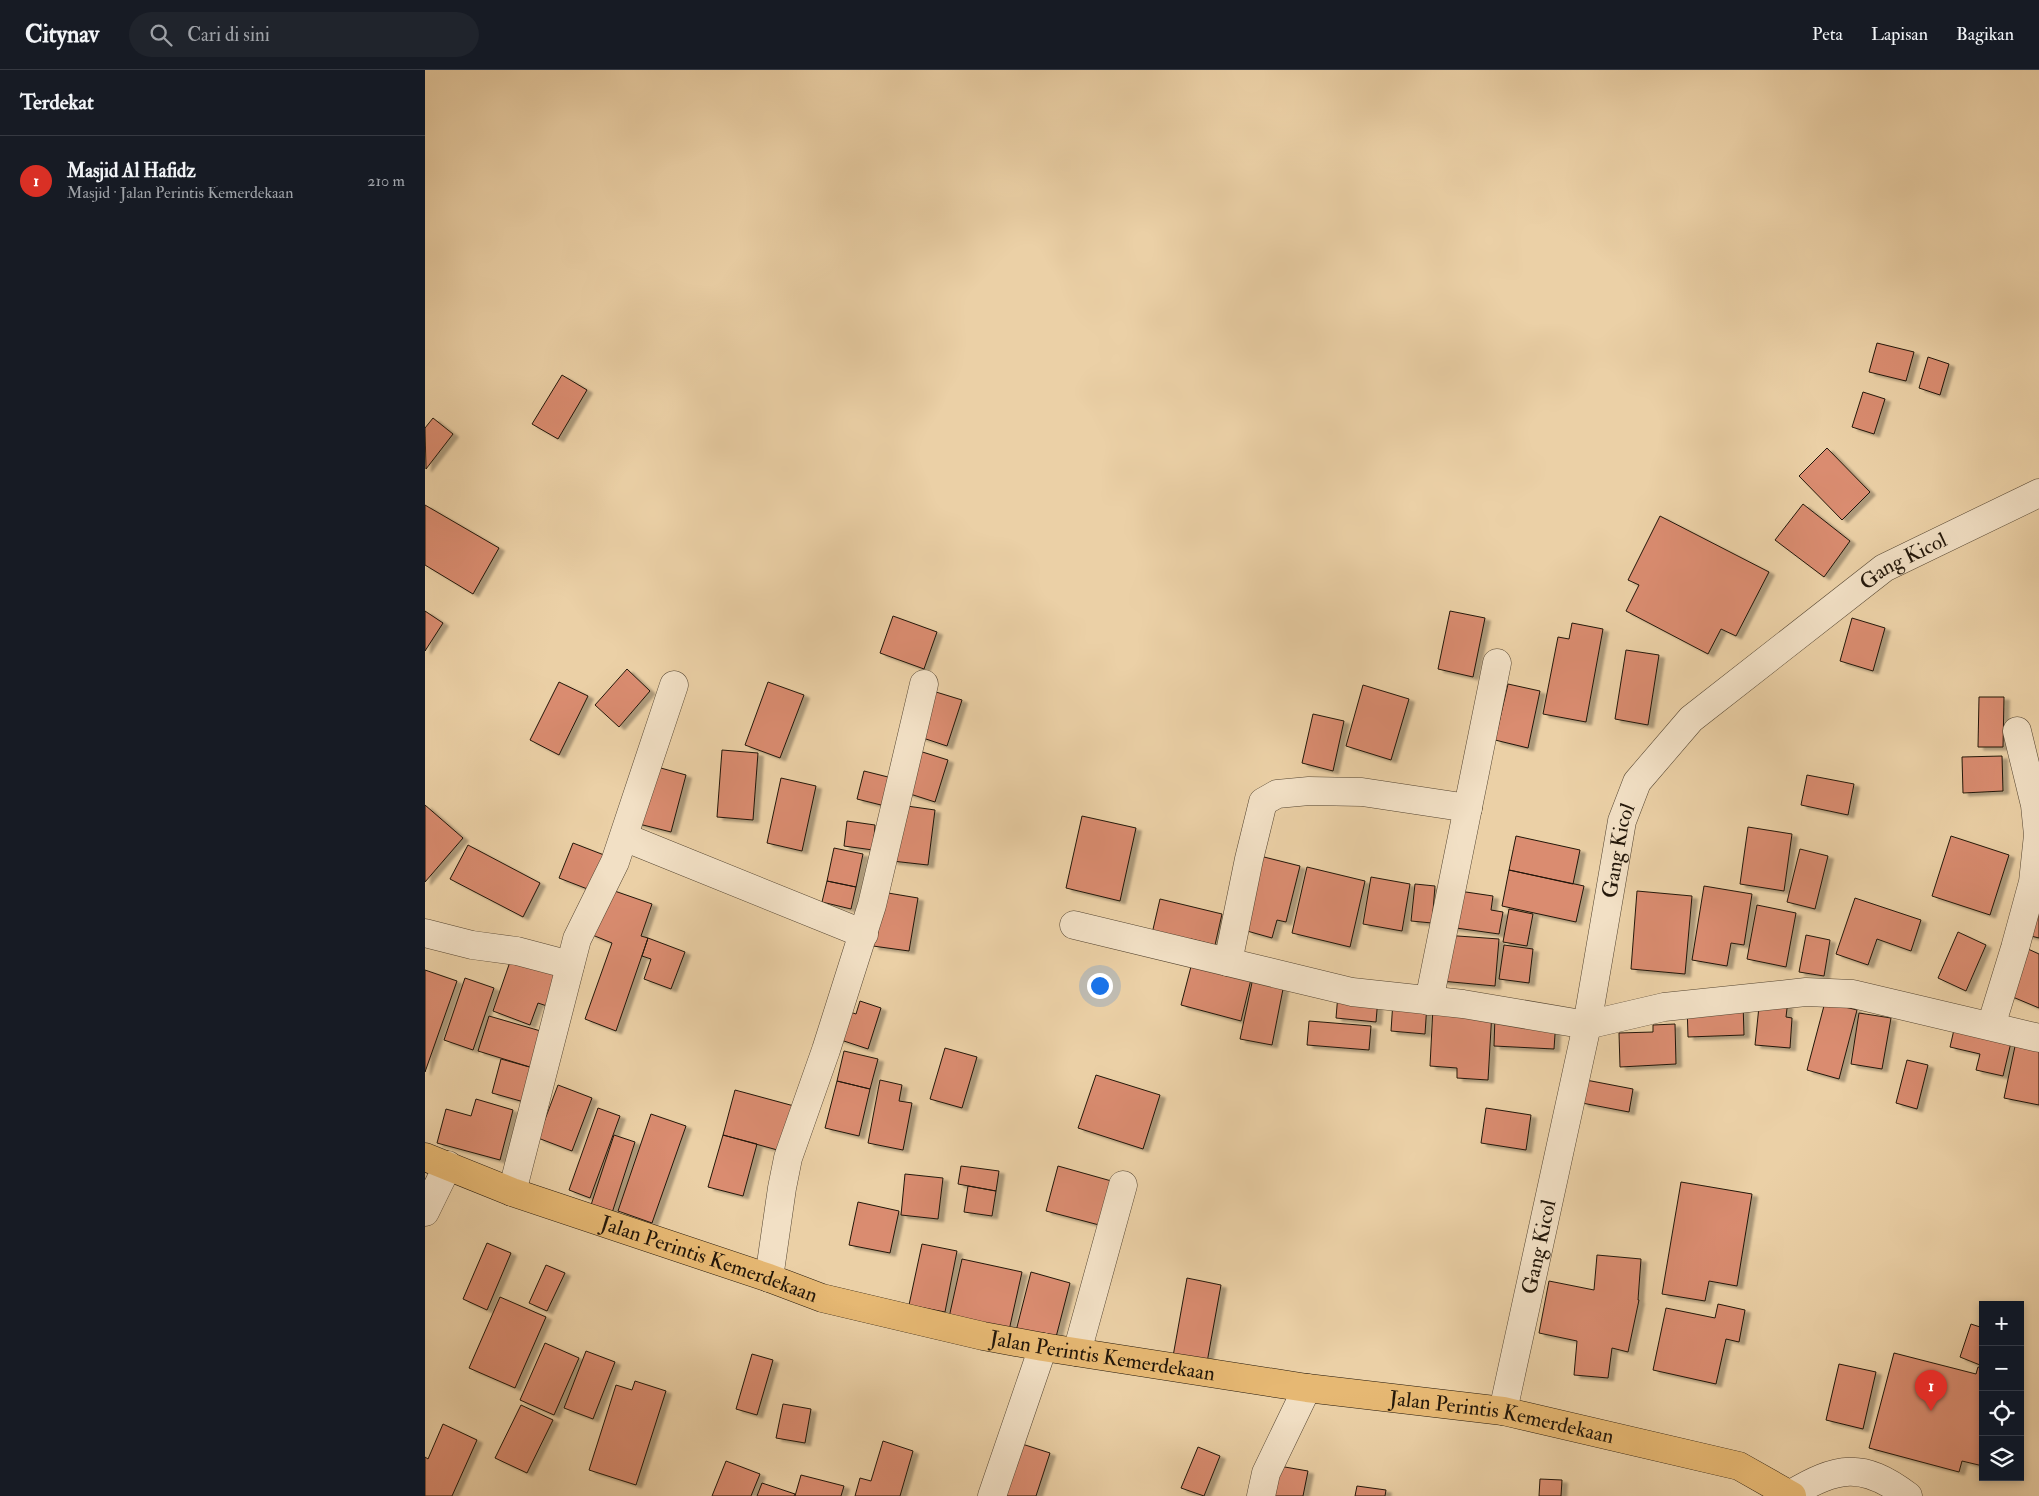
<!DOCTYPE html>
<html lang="id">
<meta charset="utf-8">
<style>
:root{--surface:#171b24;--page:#20242c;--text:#f1f3f6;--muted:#9ea1a6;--line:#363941;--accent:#d93025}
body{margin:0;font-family:"IM FELL Double Pica",serif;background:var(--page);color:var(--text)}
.controls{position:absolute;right:15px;bottom:15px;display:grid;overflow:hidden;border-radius:0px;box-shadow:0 2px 8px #0003}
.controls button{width:45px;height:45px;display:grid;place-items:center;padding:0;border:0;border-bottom:1px solid var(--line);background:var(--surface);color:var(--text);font:25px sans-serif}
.you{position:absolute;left:674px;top:915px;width:18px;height:18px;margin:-12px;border:4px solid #fff;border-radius:50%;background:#1a73e8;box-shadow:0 0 0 8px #1a73e833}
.badge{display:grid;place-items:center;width:32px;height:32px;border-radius:50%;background:var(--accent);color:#fff;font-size:16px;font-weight:700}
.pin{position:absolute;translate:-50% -41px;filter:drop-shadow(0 1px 2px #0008)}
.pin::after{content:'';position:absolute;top:26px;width:18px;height:15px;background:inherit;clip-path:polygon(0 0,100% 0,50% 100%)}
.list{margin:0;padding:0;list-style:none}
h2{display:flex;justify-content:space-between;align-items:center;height:65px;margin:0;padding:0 20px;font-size:21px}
h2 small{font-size:16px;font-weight:400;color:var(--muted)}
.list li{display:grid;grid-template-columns:32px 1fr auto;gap:15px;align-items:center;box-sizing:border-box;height:90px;padding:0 20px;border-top:1px solid var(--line)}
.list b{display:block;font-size:19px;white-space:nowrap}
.list p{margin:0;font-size:16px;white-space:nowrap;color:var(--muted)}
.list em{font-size:16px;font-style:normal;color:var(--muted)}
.icon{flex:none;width:28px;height:28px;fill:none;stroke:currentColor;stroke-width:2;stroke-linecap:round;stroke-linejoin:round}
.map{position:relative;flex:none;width:1614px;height:1426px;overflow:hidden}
header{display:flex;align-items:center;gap:30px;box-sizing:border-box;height:70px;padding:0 25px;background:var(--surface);border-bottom:1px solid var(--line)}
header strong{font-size:24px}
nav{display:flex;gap:28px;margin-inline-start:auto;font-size:18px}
.search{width:350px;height:45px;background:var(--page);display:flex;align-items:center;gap:12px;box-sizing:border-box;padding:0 18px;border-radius:28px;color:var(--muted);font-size:19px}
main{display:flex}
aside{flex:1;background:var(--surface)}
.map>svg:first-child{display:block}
.building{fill:#da8c6f;stroke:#221609;filter:url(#shadow)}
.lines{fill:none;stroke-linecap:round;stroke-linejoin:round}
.minor-casing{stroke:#544430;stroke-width:29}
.major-casing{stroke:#221609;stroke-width:29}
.minor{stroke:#f2e0c5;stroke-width:28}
.major{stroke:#e6b873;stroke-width:28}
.labels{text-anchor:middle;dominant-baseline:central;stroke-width:4;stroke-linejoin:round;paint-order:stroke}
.street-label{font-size:21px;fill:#221609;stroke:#f2e0c5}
</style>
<header>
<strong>Citynav</strong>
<div class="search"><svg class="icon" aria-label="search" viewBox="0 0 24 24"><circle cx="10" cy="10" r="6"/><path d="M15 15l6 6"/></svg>Cari di sini</div>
<nav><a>Peta</a><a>Lapisan</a><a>Bagikan</a></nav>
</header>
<main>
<aside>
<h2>Terdekat<small></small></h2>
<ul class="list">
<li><span class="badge">1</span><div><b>Masjid Al Hafidz</b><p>Masjid · Jalan Perintis Kemerdekaan</p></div><em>210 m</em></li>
</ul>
</aside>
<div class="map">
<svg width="1614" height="1426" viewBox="0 0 1614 1426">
<defs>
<filter id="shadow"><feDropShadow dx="5.5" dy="3" stdDeviation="1" flood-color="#0004"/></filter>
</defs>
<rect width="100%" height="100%" fill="#ebd0a6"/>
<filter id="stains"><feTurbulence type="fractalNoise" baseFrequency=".004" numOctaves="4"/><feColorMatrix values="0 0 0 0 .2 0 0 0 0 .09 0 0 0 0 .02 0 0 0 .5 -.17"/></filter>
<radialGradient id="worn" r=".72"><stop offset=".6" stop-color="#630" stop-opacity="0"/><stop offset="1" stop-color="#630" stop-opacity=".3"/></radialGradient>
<path class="building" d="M1452 273 1489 282 1481 311 1444 302Z
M1503 287 1524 294 1515 325 1494 318Z
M137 305 162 320 133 369 107 354Z
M1438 322 1460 329 1449 364 1427 357Z
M8 348 28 364 1 399 0 358Z
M1402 378 1445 422 1417 450 1374 406Z
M1378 434 1425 471 1399 507 1350 470Z
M0 435 74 478 48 524 0 495Z
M1235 446 1344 502 1311 566 1296 559 1283 584 1201 541 1214 515 1203 510Z
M0 541 18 553 0 581Z
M1025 541 1060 548 1048 607 1013 599Z
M468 546 512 562 499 599 455 583Z
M1427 548 1460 558 1448 601 1415 591Z
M1147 553 1178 559 1161 652 1118 644 1133 567 1144 569Z
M1201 580 1234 585 1223 655 1190 649Z
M202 599 225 621 194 657 170 635Z
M134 612 163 626 134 685 105 670Z
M343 612 379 625 355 688 320 675Z
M1083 614 1115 621 1103 678 1070 670Z
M938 615 984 629 966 690 921 676Z
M511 622 537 630 522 676 495 667Z
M1554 627H1579L1578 677H1553Z
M888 644 919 651 908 701 877 693Z
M297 680 333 683 328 750 292 747Z
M491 680 523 690 510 732 479 722Z
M1577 686 1578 721 1538 723 1537 687Z
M225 695 261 705 246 762 210 753Z
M439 701 471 709 464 737 432 729Z
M1382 705 1429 714 1423 745 1376 735Z
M356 708 391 716 377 781 342 773Z
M0 735 38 768 0 812Z
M475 735 510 740 503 795 467 791Z
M657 746 711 758 695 831 641 818Z
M422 751 450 755 448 780 419 776Z
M1323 757 1367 764 1359 821 1315 814Z
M1091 766 1155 780 1148 814 1084 800Z
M1526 766 1584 785 1565 845 1507 826Z
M148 773 179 785 165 820 134 808Z
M43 775 115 813 98 847 25 809Z
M409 778 438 784 431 817 402 811Z
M1375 779 1403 786 1390 839 1362 832Z
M831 785 875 796 861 852 852 850 847 868 822 861Z
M882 797 940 811 925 877 867 863Z
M1084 800 1159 816 1151 852 1077 836Z
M946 807 985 814 977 861 938 854Z
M402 811 431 817 426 839 397 832Z
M990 814 1010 816 1007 853 986 851Z
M1279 816 1327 824 1319 875 1306 873 1302 896 1267 890Z
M181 818 227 834 216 866 223 868 191 961 160 949 187 873 165 864Z
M1034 821 1068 826 1066 840 1078 842 1074 864 1024 857Z
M1212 821 1267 826 1260 904 1206 899Z
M457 822 493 828 484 881 448 876Z
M1614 823V868L1602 865Z
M1430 828 1496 850 1486 881 1452 869 1443 895 1411 884Z
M735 829 797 844 790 875 766 869 764 877 726 868Z
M1332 835 1371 843 1361 897 1322 889Z
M1084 839 1108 844 1102 876 1078 872Z
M1533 862 1561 875 1541 921 1513 908Z
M1019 865 1074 869 1070 916 1016 911Z
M1381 865 1405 870 1399 906 1374 902Z
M223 868 260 882 246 919 219 909 226 889 217 886Z
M1079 875 1108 879 1104 913 1074 909Z
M1603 879 1614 884V938L1583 925Z
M769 885 828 901 816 951 756 935Z
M87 886 134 903 122 936 113 933 105 955 68 941Z
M0 900 32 911 0 1002Z
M40 908 69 918 48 980 19 970Z
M828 908 859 914 847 975 815 969Z
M913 924 953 928 951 952 911 948Z
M1335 927 1363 930 1361 947 1367 948 1365 978 1330 975Z
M435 931 456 938 443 979 410 968 419 940 431 944Z
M968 931 1002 934 1000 964 966 961Z
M1400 932 1432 940 1414 1009 1382 1000Z
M1318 933 1319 965 1263 967 1262 935Z
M1008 937 1067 941 1063 1010 1032 1008V998L1005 996Z
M1434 943 1466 948 1457 999 1426 994Z
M64 946 119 962 108 998 53 981Z
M1070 946 1131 950 1129 979 1069 976Z
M884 951 946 956 944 980 882 975Z
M1531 951 1588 964 1578 1006 1551 1000 1555 984 1525 977Z
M1250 954 1251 994 1195 997 1194 963 1228 962V955Z
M1592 967 1614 972V1035L1579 1028Z
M520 978 552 987 537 1038 505 1029Z
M419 981 453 989 445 1019 412 1011Z
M76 989 108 998 99 1032 67 1023Z
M1482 990 1503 995 1492 1039 1471 1033Z
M671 1005 735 1025 718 1079 653 1058Z
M455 1010 477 1015 474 1031 487 1033 478 1080 443 1073Z
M1161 1010 1208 1019 1204 1042 1157 1033Z
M412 1011 445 1019 434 1066 400 1058Z
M133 1015 167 1028 147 1081 113 1068Z
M310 1020 369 1036 356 1081 298 1065Z
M51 1029 88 1040 75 1090 12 1073 21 1039 46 1046Z
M173 1038 195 1046 165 1128 144 1120Z
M1061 1038 1106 1045 1101 1080 1056 1073Z
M226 1044 261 1056 227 1153 193 1141Z
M189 1065 210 1072 187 1143 166 1135Z
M298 1065 332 1074 318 1126 283 1117Z
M536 1096 574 1101 571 1121 533 1114Z
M633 1096 690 1112 678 1156 621 1141Z
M480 1104 518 1108 513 1149 476 1145Z
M1256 1112 1327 1124 1312 1216 1284 1211 1280 1231 1237 1224Z
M543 1116 571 1121 567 1146 539 1142Z
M433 1132 474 1141 465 1183 424 1175Z
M62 1173 86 1183 62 1240 38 1229Z
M497 1174 532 1181 520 1242 484 1235Z
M1172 1185 1216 1189 1213 1230H1214L1203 1282 1187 1278 1183 1308 1149 1305 1152 1271 1114 1263 1124 1211 1169 1220Z
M537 1189 597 1202 583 1265 523 1252Z
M121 1195 140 1203 122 1241 104 1233Z
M606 1202 645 1213 630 1271 591 1261Z
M762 1208 796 1215 781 1298 747 1292Z
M75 1227 121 1247 90 1318 44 1298Z
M1293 1234 1320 1240 1314 1272 1301 1269 1291 1314 1228 1300 1241 1238 1290 1248Z
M1546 1254 1558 1258V1287L1555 1295 1535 1287Z
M120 1273 154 1288 129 1345 95 1330Z
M161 1281 190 1292 168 1349 139 1338Z
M1469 1283 1551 1304 1553 1297 1558 1298V1396L1537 1391 1534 1402 1444 1378Z
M327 1284 348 1290 332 1345 311 1339Z
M1414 1294 1451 1302 1438 1359 1401 1350Z
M210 1311 241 1321 211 1415 164 1400 191 1315 207 1320Z
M358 1334 386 1339 380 1373 351 1368Z
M96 1335 128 1350 102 1403 70 1388Z
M18 1354 52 1370 27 1426H0V1387L3 1389Z
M458 1371 488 1381 475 1426H430L435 1408 446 1411Z
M594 1373 625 1383 611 1426H577Z
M773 1377 795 1386 779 1426 756 1418Z
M301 1391 335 1404 326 1426H287Z
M854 1396 883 1401 878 1426H849Z
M376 1405 419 1416 416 1426H370Z
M1115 1409 1137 1410 1136 1426H1114Z
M337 1413 370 1424 369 1426H332Z
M932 1416 961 1420 960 1426H930Z"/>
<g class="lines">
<g class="minor-casing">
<g id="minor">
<path d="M199 767 439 864"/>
<path d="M649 855 927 922 1038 934 1162 955 1239 937 1381 922 1428 924 1614 968"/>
<path d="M0 863 47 875 92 881 145 895"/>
<path d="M803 892 824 789 838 732 852 724 884 721 937 722 1043 738"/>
<path d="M1004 931 1072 593"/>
<path d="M1566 956 1590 878 1608 812 1613 765 1610 735 1592 661"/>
<path d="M87 1122 152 869 190 792 249 615"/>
<path d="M0 1142 23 1095"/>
<path d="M344 1208 357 1118 363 1088 401 980 447 835 499 614"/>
<path d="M652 1282 698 1115"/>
<path id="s1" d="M1078 1341 1162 955 1197 751 1212 712 1266 649 1459 498 1614 423"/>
<path d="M1366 1424C1412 1397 1437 1391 1483 1426"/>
<path d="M567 1426 618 1277"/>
<path d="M836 1426 841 1403 882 1318"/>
</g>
</g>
<g class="major-casing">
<g id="major">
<path id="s2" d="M0 1087 87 1122 344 1208 397 1228 558 1266 618 1277 882 1318 1078 1341 1314 1396 1367 1426"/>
</g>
</g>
<use href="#minor" class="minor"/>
<use href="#major" class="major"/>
</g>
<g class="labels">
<g class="street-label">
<text stroke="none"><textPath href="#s1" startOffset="992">Gang Kicol</textPath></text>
<text stroke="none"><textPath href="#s1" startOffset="572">Gang Kicol</textPath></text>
<text stroke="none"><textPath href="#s1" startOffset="168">Gang Kicol</textPath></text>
<text stroke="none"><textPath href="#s2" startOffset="302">Jalan Perintis Kemerdekaan</textPath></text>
<text stroke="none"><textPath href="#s2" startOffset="708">Jalan Perintis Kemerdekaan</textPath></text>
<text stroke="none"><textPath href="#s2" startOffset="1112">Jalan Perintis Kemerdekaan</textPath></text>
</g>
</g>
<rect width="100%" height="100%" filter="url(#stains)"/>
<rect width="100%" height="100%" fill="url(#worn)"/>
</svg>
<div class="controls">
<button>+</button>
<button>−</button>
<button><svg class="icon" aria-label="locate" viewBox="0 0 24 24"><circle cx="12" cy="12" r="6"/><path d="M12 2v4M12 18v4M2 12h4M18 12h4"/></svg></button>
<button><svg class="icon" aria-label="layers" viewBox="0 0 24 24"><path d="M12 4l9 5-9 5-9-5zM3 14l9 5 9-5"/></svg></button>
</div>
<div class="you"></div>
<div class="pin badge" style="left:1506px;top:1341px">1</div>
</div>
</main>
